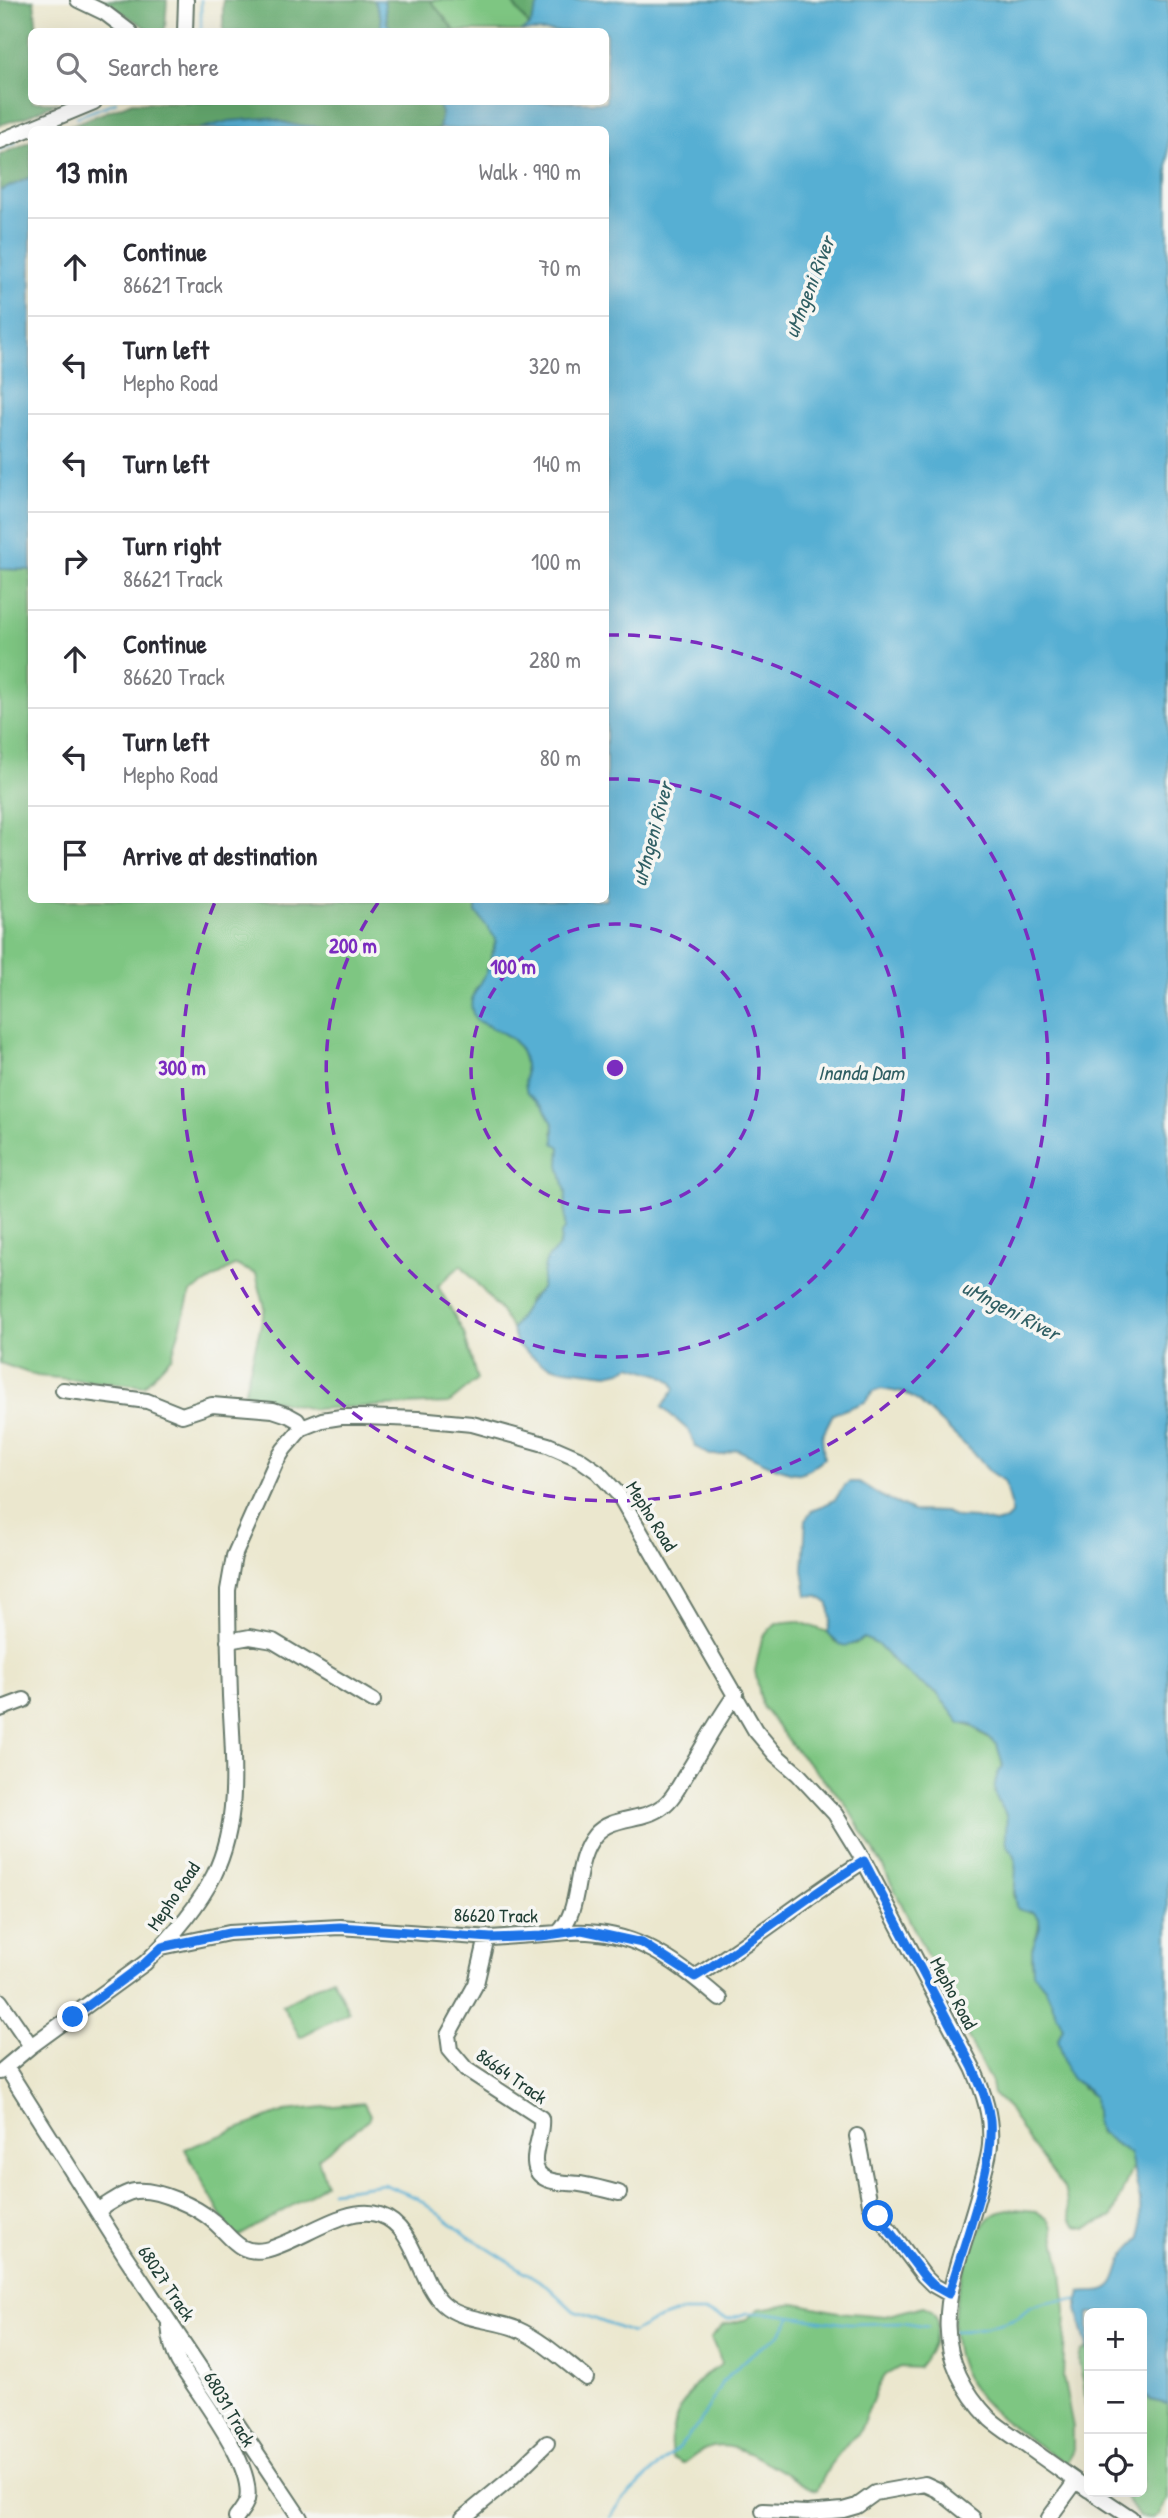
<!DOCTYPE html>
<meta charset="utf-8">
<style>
:root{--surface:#fff;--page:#f2f2f3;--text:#2b2b33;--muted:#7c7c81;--line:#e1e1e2}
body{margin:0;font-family:"Patrick Hand",sans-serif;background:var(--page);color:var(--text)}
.controls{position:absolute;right:21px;bottom:21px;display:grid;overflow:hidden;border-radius:10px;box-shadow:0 7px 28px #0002}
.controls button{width:63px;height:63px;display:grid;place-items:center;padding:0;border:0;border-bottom:2px solid var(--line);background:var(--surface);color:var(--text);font:35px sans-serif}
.stop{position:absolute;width:21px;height:21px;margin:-16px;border:5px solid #1a73e8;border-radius:50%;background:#fff}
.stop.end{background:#1a73e8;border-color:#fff;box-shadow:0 2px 7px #0008}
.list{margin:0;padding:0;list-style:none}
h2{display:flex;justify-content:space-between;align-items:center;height:91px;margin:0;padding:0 28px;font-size:30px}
h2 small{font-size:23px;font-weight:400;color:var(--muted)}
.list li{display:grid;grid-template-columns:46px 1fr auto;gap:21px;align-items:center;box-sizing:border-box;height:98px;padding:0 28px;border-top:2px solid var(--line)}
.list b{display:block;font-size:26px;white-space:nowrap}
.list p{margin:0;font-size:23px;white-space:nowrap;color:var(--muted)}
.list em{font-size:23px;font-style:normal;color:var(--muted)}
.icon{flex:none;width:38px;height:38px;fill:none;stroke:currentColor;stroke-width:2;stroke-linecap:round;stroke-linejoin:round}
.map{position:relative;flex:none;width:1168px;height:2518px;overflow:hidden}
.search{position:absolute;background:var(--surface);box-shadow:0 7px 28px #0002;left:28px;top:28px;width:581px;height:77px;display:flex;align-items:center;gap:18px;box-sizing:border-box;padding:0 24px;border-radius:10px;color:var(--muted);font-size:26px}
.panel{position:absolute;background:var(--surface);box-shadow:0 7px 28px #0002;left:28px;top:126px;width:581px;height:777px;border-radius:10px}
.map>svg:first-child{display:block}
.green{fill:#7ec682;stroke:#4e825b;stroke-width:2}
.forest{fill:#66ab70;stroke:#427452;stroke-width:2}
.water{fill:#56afd3;stroke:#3a7684;stroke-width:2}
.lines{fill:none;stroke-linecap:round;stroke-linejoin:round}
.stream{stroke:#56afd3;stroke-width:2.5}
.minor-casing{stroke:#66786a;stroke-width:18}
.minor{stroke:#fff;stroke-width:14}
.route{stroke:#1a73e8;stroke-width:9}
.ring{fill:none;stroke:#7b2cbf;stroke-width:3.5;stroke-dasharray:12 9}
.labels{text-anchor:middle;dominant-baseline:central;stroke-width:7;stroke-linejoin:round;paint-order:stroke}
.street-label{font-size:19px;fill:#1f3d34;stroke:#f6f6f2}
.water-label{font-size:21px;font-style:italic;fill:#305f64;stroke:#f6f6f2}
.centre{fill:#7b2cbf;stroke:#f6f6f2;stroke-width:3.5}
.ring-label{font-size:21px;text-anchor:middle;font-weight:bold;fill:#7b2cbf;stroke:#f6f6f2;stroke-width:7;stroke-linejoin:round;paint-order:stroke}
</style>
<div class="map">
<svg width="1168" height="2518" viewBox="0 0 1168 2518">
<rect width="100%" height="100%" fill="#f6f6f2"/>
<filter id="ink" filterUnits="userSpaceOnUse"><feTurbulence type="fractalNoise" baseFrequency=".0143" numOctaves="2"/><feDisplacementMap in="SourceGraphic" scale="14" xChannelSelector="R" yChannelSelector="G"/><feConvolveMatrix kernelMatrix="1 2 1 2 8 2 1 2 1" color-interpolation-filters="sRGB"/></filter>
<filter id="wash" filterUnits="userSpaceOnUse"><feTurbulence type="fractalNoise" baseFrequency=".00686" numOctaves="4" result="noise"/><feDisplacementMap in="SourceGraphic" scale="28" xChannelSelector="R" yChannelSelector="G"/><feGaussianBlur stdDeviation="1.57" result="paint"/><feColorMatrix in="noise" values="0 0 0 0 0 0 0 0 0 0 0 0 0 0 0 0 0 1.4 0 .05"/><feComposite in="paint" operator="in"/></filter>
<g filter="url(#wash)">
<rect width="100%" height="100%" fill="#ebe7ce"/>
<path class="green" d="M430 0H513L514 5 530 27 522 31H455Z
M0 569 31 570 32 900H476L477 912 496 939 486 975 474 992 472 1002 476 1020C498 1032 521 1035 525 1065 526 1075 524 1084 527 1093L542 1105 554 1125 553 1132 560 1147 559 1165 566 1192 565 1229 557 1251 547 1259 541 1289 529 1299 527 1305 512 1329 500 1310 461 1265 438 1286 464 1333 477 1380 449 1403 312 1409 244 1393 265 1308 256 1274 236 1265 190 1293 172 1356 144 1386 37 1376 0 1363Z
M797 1621 828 1632 835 1643 855 1644 864 1638 877 1644 898 1666 927 1688 936 1692 960 1723 976 1728 982 1735 997 1744 1003 1766V1807L1007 1818V1844L1015 1855 1017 1875 1013 1896 1039 1918C1040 1934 1030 1947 1032 1962 1033 1974 1039 1978 1045 1986 1051 1994 1059 2018 1063 2028L1058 2039 1082 2087 1094 2097 1096 2124 1100 2133 1130 2154 1133 2165 1112 2217 1086 2228 1076 2226 1071 2220 1064 2188 1028 2140 1008 2108 993 2094 991 2083 881 1863 843 1800 793 1747 762 1706 755 1671 762 1638 776 1623Z
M332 1978 349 2012 300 2037 282 2005Z
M364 2103 370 2115 368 2120 318 2158 326 2183 307 2197 234 2239 185 2149 285 2111Z
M1015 2209 1036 2211 1049 2220 1053 2229 1062 2273 1066 2310 1063 2377 1073 2427V2449L1066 2464C1030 2439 989 2417 966 2378 943 2337 956 2279 976 2239 980 2231 983 2222 990 2217 997 2212 1007 2210 1015 2209Z
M795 2303 838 2312 885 2316 923 2306C951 2316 931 2353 918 2368L900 2367 884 2376 877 2389 859 2433 850 2440 830 2465 817 2490C805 2488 799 2481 788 2475 766 2462 732 2438 706 2449 698 2452 690 2459 683 2464L673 2459C664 2433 683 2398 700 2379 706 2372 716 2371 722 2363L711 2338 723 2325 747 2319 759 2309Z
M1088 2348 1089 2416C1083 2406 1086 2397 1084 2386 1083 2373 1076 2366 1081 2352Z
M1142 2391 1150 2400 1168 2404V2500L1159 2514 1153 2518 1139 2517 1122 2492H1142Z"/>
<path class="forest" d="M0 0H34L37 31 32 32V102H58L25 117 0 125Z
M96 0H167L165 29 162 31H151L123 13Z
M223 0H374C378 11 385 20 379 32H223Z
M384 0H430L455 31H393L387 23Z
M513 0H540L530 27 514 5Z
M133 102H438L442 113 439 130 346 129 294 125 268 118 229 121 199 129 58 130Z
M31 141V177L0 191V155Z"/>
<path class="water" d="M374 0H384L387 23 393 31H379C385 20 378 11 374 0Z
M540 0H1168V2404L1150 2400 1142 2391V2313H1089V2356L1077 2309 1081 2292C1089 2290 1096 2292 1103 2290 1118 2286 1117 2269 1123 2258 1127 2250 1135 2243 1141 2237L1140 2200 1130 2154 1101 2133 1096 2124 1094 2097 1087 2089 1072 2079 1067 2071 1058 2039 1063 2028 1045 1987 1033 1973 1032 1949 1040 1927 1039 1918 1032 1912C1026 1912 1020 1911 1017 1907 1011 1899 1018 1872 1015 1858 1014 1852 1009 1849 1007 1844 1004 1835 1008 1825 1006 1816 1005 1810 1001 1807 998 1801 992 1790 995 1775 1003 1766L997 1744 971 1725 960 1723 936 1692 927 1688 898 1666 877 1644 864 1638C847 1649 839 1649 828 1632L831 1620 829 1604 818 1596 807 1595 803 1570 806 1519 811 1511 835 1500 844 1486 850 1482H859L881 1496 913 1511 945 1512 957 1517 975 1518 995 1523 1006 1520 1011 1515V1504L1004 1481 987 1469 979 1458 919 1402 904 1393 881 1389 873 1392 865 1402 833 1414 822 1436 824 1458C819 1463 807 1471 800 1473 786 1475 749 1455 736 1449L723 1455H710L701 1450 695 1445 688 1430 662 1407 675 1389 672 1382 661 1375 631 1366 621 1371 608 1374 557 1368 541 1363 517 1345 512 1329C522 1314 528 1300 541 1289 543 1281 543 1273 545 1265 547 1252 562 1253 561 1234L565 1229 566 1192 559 1165 560 1147 554 1143V1125L542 1105 527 1093C524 1084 526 1075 525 1065 522 1035 498 1032 476 1020 464 998 478 991 486 973 491 962 494 950 496 939L476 912V900H606V130L439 129 442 113 438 102H606V32L522 31 530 26Z
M268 118 294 125 346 129H199L229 121Z
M31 177V570L0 569V191Z"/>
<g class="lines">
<path class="stream" d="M201 0V32
M77 117 116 102
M0 149 16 142
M332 2191 383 2184 417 2198 468 2236 546 2285 574 2311 632 2333 650 2323 679 2312H705L728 2319 747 2313H768L849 2324 902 2323 928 2327
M953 2331C975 2331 995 2326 1016 2318 1021 2316 1024 2311 1029 2308 1045 2300 1060 2300 1077 2301
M610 2518 623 2499 679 2447 699 2424 722 2382 752 2354 779 2335 791 2318"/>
</g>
</g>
<g filter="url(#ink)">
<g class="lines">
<g class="minor-casing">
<path id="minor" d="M78 0 105 13 130 32
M185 32 186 0
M0 141 94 102
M63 1390 147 1401 182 1415 212 1405 273 1410 288 1415 297 1420 302 1428
M228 1641 250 1637 273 1641 373 1701
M0 1709 24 1700
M558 1933C627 1925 670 1956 720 1999
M487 1937 476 1984 448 2035 450 2050 466 2069 541 2118C543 2133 534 2147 535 2162 536 2185 564 2182 580 2184 593 2186 606 2190 619 2193
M162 1947 229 1933 340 1927 491 1938 558 1933C584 1908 571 1864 595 1835 612 1815 643 1822 663 1806 673 1799 679 1786 685 1776 702 1749 717 1720 736 1694
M695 1977C753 1941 806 1897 864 1861
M0 2001 31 2046
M6 2067 126 2257 300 2518
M0 2072 31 2046 145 1963C171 1938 198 1907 214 1875 241 1820 233 1755 230 1696 229 1661 228 1625 228 1590L234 1556 276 1462 284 1449 302 1428 322 1420 341 1417H363L418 1419 472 1424 548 1445 578 1458 598 1472 619 1495 755 1730 776 1755 798 1774 835 1814 864 1861 973 2068C984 2093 992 2117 990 2145 989 2157 985 2169 982 2181 960 2271 913 2339 990 2419 999 2427 1010 2434 1020 2441 1043 2458 1066 2474 1089 2490
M857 2136 870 2204 924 2276 933 2285 949 2294
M98 2210C110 2203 122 2193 135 2191 157 2188 197 2207 213 2221 231 2236 238 2255 265 2250 299 2243 346 2203 380 2215 416 2227 418 2281 443 2304 461 2321 493 2319 517 2329 542 2340 564 2361 586 2378
M169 2325C170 2337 172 2350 178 2361 196 2392 255 2464 247 2500 245 2507 240 2512 236 2518
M1092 2492 1131 2518
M763 2511 807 2513 843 2510 857 2506 875 2493 925 2484 938 2490 973 2518
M463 2518 509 2480 547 2443
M1049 2518 1076 2481"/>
</g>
<use href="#minor" class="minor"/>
</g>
</g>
<g class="lines" filter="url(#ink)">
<path class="route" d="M73 2017 145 1963 162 1947 229 1933 340 1927 491 1938 542 1936 582 1930 642 1943 695 1977C753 1941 806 1897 864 1861L973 2068C980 2085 988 2101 990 2120 994 2168 963 2245 949 2294L933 2285 924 2276 878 2216"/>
</g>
<g class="ring">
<circle cx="615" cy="1068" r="144"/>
<path d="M607 779A289 289 0 1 1 380 900"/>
<path d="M607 635A433 433 0 1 1 215 902"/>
</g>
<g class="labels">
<g class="street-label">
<text transform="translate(652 1516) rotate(58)">Mepho Road</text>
<text transform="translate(173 1896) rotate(-56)">Mepho Road</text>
<text transform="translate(496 1915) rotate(1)">86620 Track</text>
<text transform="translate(954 1993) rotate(62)">Mepho Road</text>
<text transform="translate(512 2076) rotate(35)">86664 Track</text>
<text transform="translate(167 2283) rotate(56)">68027 Track</text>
<text transform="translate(230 2409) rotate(60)">68031 Track</text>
</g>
<g class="water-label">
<text transform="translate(809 287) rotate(-69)">uMngeni River</text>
<text transform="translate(652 834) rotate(-75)">uMngeni River</text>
<text x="861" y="1072">Inanda Dam</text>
<text transform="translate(1011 1310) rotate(28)">uMngeni River</text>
</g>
</g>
<circle cx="615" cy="1068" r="10" class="centre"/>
<g class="ring-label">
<text x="353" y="953">200 m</text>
<text x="513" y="974">100 m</text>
<text x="182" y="1075">300 m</text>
</g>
</svg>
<div class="controls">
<button>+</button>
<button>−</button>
<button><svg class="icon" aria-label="locate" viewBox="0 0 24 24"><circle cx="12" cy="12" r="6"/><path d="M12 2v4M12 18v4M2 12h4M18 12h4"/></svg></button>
</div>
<div class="stop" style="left:878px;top:2216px"></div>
<div class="stop end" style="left:73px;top:2017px"></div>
<div class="search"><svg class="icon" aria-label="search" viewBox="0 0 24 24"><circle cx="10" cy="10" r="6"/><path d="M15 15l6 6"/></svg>Search here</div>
<section class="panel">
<h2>13 min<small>Walk · 990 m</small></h2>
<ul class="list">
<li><svg class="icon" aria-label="ahead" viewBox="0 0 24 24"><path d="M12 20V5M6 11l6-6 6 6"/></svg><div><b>Continue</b><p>86621 Track</p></div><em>70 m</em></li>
<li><svg class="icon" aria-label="left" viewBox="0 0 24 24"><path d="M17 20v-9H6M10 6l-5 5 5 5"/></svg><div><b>Turn left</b><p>Mepho Road</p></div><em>320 m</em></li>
<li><svg class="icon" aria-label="left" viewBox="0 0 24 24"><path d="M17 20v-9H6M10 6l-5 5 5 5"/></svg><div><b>Turn left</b></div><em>140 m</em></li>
<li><svg class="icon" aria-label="right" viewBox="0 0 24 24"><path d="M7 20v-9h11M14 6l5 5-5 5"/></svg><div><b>Turn right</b><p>86621 Track</p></div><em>100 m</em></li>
<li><svg class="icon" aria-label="ahead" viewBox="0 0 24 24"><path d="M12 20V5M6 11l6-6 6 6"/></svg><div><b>Continue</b><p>86620 Track</p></div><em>280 m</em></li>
<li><svg class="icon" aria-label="left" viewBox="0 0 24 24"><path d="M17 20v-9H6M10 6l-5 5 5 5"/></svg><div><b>Turn left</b><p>Mepho Road</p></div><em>80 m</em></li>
<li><svg class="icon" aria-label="arrive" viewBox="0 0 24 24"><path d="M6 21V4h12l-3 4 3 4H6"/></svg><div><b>Arrive at destination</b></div></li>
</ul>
</section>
</div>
